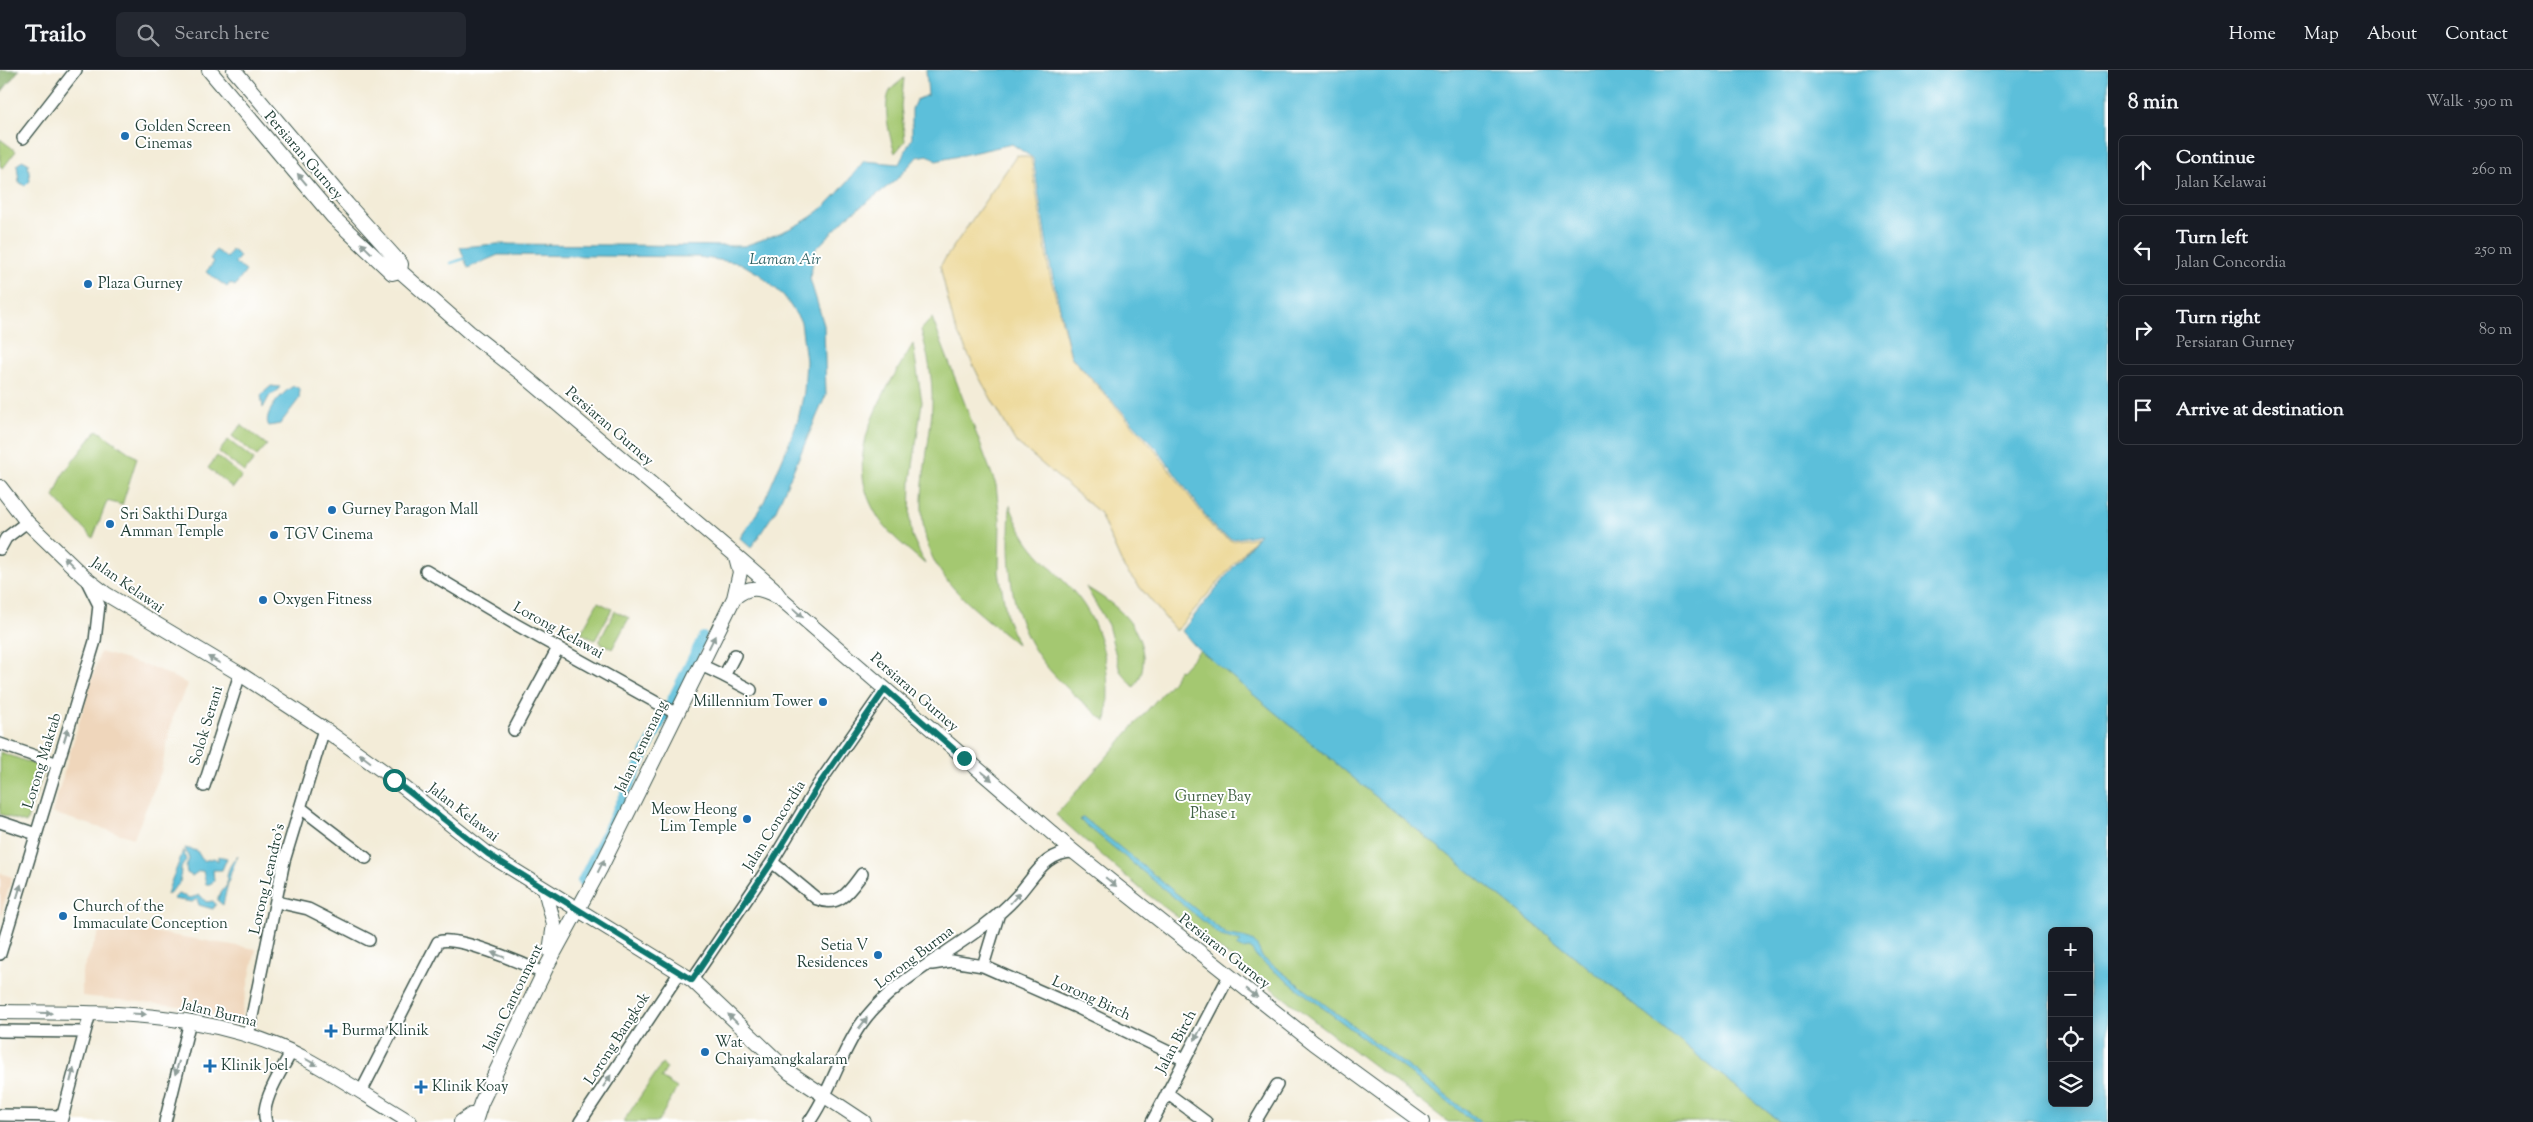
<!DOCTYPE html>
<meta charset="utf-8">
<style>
:root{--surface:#171b24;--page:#242831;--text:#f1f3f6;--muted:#9ea1a6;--line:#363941}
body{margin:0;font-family:"Sorts Mill Goudy",serif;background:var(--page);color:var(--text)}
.controls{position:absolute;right:15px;bottom:15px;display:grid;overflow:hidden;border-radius:8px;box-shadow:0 2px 12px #0003}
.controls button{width:45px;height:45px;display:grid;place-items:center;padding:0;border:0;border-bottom:1px solid var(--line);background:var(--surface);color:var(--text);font:25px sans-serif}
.stop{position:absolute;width:15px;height:15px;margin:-11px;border:4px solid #0f766e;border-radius:50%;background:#fff}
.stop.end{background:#0f766e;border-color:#fff;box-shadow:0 1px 5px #0008}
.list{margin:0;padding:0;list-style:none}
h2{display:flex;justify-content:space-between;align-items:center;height:65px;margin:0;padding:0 20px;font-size:21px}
h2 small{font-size:16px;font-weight:400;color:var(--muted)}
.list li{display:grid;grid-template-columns:32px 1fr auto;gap:15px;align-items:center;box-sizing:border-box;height:70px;margin:0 10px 10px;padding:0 10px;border:1px solid var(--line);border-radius:8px}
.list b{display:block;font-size:19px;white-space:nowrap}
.list p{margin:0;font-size:16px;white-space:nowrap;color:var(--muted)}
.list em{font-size:16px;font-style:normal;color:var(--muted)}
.icon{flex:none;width:28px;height:28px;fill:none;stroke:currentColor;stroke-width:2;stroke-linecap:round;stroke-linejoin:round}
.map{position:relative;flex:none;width:2108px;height:1052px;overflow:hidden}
header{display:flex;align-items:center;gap:30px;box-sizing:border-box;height:70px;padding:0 25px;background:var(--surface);border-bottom:1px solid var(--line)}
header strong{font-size:24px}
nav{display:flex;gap:28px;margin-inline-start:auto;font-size:18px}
.search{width:350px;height:45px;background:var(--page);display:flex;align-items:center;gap:12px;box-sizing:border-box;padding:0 18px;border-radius:8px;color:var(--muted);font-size:19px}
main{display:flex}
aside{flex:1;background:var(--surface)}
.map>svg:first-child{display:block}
.built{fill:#efd6bb}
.green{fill:#a4c871;stroke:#628252}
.forest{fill:#83ac63;stroke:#51744c}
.sand{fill:#eeda9e;stroke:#868c69}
.water{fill:#5cbfda;stroke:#3e7e87;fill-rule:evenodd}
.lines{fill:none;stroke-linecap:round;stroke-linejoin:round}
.stream{stroke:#5cbfda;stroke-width:2.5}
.canal{stroke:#5cbfda;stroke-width:10}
.minor-casing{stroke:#3f574d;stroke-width:14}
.major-casing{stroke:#3f574d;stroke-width:16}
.minor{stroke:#fff;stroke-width:11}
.major{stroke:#fff;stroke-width:14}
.oneway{fill:#8f9e9a}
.route{stroke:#0f766e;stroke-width:6}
.poi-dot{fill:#1f6fb2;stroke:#fff;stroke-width:2}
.labels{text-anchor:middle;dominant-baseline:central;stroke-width:4;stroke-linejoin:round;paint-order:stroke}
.poi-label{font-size:15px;fill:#1f3d34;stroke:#fff;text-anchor:start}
.street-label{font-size:15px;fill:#1f3d34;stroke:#fff}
.park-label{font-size:15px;fill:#406043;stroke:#fff}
.water-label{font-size:16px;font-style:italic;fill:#316466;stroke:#fff}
</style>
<header>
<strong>Trailo</strong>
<div class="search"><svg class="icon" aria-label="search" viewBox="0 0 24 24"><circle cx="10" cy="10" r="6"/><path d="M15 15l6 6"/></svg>Search here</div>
<nav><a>Home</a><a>Map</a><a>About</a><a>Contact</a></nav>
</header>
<main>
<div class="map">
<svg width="2108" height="1052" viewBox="0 0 2108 1052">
<rect width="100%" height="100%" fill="#fff"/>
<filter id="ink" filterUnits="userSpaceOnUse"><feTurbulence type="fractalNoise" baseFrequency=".02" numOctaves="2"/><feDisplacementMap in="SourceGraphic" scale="10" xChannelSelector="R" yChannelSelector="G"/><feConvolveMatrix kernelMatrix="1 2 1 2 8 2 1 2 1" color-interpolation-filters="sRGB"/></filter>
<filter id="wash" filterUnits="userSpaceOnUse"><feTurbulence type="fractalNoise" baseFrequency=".0096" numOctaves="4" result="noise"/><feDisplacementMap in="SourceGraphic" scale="20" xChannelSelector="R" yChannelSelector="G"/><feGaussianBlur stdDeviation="1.12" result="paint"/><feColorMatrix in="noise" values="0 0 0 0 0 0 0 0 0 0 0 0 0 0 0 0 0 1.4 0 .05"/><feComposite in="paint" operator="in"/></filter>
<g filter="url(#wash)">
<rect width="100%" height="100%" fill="#f3ecd8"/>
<path class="built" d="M100 582 157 599 188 614 173 646 161 702 134 768 52 743Z
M0 803 12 807 0 848Z
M100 860 152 862 256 879 240 951 189 937 82 926V902Z"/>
<path class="green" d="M904 8 901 36 905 71 895 83C890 69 882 36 890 21 893 16 900 12 904 8Z
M0 69 16 81 3 98 0 96Z
M932 248 996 415 1000 449 999 502 1007 548 1017 574C990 551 957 528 938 498 907 446 930 390 932 335 933 308 928 285 921 260Z
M913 274 922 332 911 410 910 451 912 466 925 494C907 478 886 463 875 442 841 382 883 325 913 274Z
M241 355 267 375 257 386 232 366Z
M97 360 137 388 122 435 107 431 93 468 54 427 63 404Z
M228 370 254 390 244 402 219 382Z
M217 386 242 406 233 418 208 398Z
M1010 435C1026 480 1044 488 1073 521 1105 557 1112 606 1106 652 1089 637 1072 624 1057 608 1008 558 1007 501 1010 435Z
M1086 517C1113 533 1139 551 1143 585 1144 596 1141 609 1134 617L1120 601 1108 555Z
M598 532 612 539 595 570 581 563Z
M615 541 629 548 612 579 599 572Z
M1200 580 1374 725 1780 1052H1448L1143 821 1056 745 1172 612 1179 600 1181 601Z
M0 682 45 698 26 753 0 744Z
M662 994 667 998 661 1008 677 1018 658 1052H623Z"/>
<path class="forest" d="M0 0H19L0 24Z"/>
<path class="sand" d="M1017 85 1031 88 1049 201 1071 287 1154 379 1216 462 1232 471 1257 467 1176 561 1124 498 1099 442 1015 371 980 309 954 255 940 196Z"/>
<path class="water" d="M926 0H2108V1052H1780L1374 725 1195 576 1182 561 1260 464 1232 469 1217 461 1157 379 1071 286 1051 199 1033 88 1012 74 936 91 928 85 917 87 895 111 847 147 815 180 810 209 824 255 826 325 776 440 751 478 740 468 763 434 785 383 798 350 804 322 806 291 801 252 784 226 759 204 740 193 698 187 498 185 468 198 460 177 496 174 744 176C773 166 807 155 829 132 842 120 853 104 864 91L899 94 912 68V39L916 30 928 25ZM2052 861H2089V1033H2052Z
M22 90 28 93 30 111 25 116 19 112 17 95Z
M216 180 227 188 232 180 240 186 235 193 246 201 235 216 230 213 227 217 206 202 214 192 210 189Z
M271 316 280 317 275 323 270 325 263 338 261 325Z
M294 316 300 319 299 329 280 354 269 356C261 345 284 320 294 316Z
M1083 747 1226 864C1246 869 1254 864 1262 887L1481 1052H1474L1257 888 1250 878 1242 879 1236 876 1241 872 1239 871 1221 866 1080 750Z
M185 778 197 781 203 791 214 788 218 791V786L227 788 222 800H213L214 811 210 814H206L203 801H199L192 806 187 803 186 797 189 789Z
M183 780 186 790 181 798 180 813 167 825C171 808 178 798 183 780Z
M238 786C230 801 227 817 223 835L218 831V827L227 815C226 803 229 795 238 786Z
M178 824 190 828 200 825 206 832 213 831 216 834 213 839 199 835 197 829 192 832 173 829Z"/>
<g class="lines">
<path class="stream" d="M451 193 466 188"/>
<path class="canal" d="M582 811 703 567"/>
</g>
</g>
<g filter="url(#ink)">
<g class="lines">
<g class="minor-casing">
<path id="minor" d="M23 68 76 0
M0 479 6 468 27 452
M426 501 515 554 677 644
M701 595 724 606 735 585
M724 606 751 620
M514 660 558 578
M0 674 58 694
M204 716 240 604
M301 738 366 788
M0 752 36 764
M772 792 817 829C840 838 850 820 862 804
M277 832 308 839 369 870
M0 884 95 571 99 535 87 511
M932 894 952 891 983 896 1076 937 1185 990
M983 896 999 843
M692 910 772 792 818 715 885 619
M0 961 84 962
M248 966 284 791 324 659
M361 1022 438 872C455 864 524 894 543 903
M1167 1023 1206 1052
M0 1045 62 1046
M61 1052 90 943
M165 1052 190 951
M266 1052C259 1033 283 999 291 982
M580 1052 680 902
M809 1052C830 1023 839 987 859 957 898 900 971 877 1017 826 1035 806 1045 782 1074 782
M1152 1052 1229 906
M1255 1052 1277 1015"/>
</g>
<g class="major-casing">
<path id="major" d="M209 0 333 147 392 203 400 201
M234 0 347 134 401 194 400 201
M400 201 469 262 521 303 741 490 773 518 782 530 1074 782 1314 973 1422 1052
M0 417 27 452 84 507 106 524 240 604 324 659 383 701 488 784 692 910 790 1003 864 1052
M734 528C749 515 759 517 776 526
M545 820 554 854 550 881
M0 942C103 943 211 939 306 989 341 1008 375 1031 410 1052
M461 1052 471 1045
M475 1052 481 1033 548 894 600 799 734 528 740 502 736 487"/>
</g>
<use href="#minor" class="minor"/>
<use href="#major" class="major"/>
</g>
<defs><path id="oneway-solid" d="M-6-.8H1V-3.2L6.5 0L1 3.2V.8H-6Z" transform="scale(1.25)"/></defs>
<g class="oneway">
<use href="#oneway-solid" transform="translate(302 109) rotate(-130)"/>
<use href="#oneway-solid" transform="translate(366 178) rotate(-136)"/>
<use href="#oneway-solid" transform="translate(69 492) rotate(-136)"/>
<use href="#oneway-solid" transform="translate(798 543) rotate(41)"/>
<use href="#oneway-solid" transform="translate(712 572) rotate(-64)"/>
<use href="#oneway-solid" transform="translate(214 590) rotate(-151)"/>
<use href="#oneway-solid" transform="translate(66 665) rotate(-73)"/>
<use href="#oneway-solid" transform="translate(365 688) rotate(-143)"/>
<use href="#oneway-solid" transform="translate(987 706) rotate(40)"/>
<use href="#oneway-solid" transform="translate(601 796) rotate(-63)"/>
<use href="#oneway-solid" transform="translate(1111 812) rotate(39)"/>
<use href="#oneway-solid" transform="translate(19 821) rotate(-73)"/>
<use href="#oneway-solid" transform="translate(1015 828) rotate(-48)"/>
<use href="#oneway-solid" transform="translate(498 885) rotate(-159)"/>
<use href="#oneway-solid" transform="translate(1252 923) rotate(38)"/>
<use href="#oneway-solid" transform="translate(45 943) rotate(2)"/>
<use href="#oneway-solid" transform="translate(139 944) rotate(4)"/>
<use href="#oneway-solid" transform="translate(733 949) rotate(-136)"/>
<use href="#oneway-solid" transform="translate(863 953) rotate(-52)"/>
<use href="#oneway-solid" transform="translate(1198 964) rotate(118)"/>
<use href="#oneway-solid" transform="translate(311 992) rotate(30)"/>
<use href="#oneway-solid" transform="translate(177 998) rotate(106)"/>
<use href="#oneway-solid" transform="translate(72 1005) rotate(-76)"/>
<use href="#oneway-solid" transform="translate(607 1011) rotate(-57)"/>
</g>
</g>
<g class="lines" filter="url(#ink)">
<path class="route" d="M394 710 488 784 692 910 772 792 818 716 885 619 964 688"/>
</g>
<g class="poi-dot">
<circle cx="125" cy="66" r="5"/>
<circle cx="88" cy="214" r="5"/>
<circle cx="332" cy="440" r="5"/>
<circle cx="110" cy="454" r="5"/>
<circle cx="274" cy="465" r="5"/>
<circle cx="263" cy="530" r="5"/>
<circle cx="823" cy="632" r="5"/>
<circle cx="747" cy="749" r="5"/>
<circle cx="63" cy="846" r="5"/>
<circle cx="878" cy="885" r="5"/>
<path d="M328.5 953.5h5v5h5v5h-5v5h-5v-5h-5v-5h5z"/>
<circle cx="705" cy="982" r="5"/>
<path d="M207.5 988.5h5v5h5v5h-5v5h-5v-5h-5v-5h5z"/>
<path d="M418.5 1009.5h5v5h5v5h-5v5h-5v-5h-5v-5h5z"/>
</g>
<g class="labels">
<g class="poi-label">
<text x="135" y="57">Golden Screen<tspan x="135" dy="17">Cinemas</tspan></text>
<text x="98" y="214">Plaza Gurney</text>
<text x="342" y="440">Gurney Paragon Mall</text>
<text x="120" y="445">Sri Sakthi Durga<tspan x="120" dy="17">Amman Temple</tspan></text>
<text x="284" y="465">TGV Cinema</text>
<text x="273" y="530">Oxygen Fitness</text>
<text x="813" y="632" text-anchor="end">Millennium Tower</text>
<text x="737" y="740" text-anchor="end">Meow Heong<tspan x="737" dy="17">Lim Temple</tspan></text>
<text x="73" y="837">Church of the<tspan x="73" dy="17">Immaculate Conception</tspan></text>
<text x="868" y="876" text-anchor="end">Setia V<tspan x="868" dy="17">Residences</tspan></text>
<text x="342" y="961">Burma Klinik</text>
<text x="715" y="973">Wat<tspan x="715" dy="17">Chaiyamangkalaram</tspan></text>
<text x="221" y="996">Klinik Joel</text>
<text x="432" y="1017">Klinik Koay</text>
</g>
<g class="street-label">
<text transform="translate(303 86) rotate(49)">Persiaran Gurney</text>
<text transform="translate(609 357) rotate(41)">Persiaran Gurney</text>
<text transform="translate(127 516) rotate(35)">Jalan Kelawai</text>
<text transform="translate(558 561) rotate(29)">Lorong Kelawai</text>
<text transform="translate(914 623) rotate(41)">Persiaran Gurney</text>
<text transform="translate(207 656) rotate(-73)">Solok Serani</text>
<text transform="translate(642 677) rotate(-64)">Jalan Pemenang</text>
<text transform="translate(43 691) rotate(-73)">Lorong Maktab</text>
<text transform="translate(463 743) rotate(38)">Jalan Kelawai</text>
<text transform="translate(775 756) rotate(-58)">Jalan Concordia</text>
<text transform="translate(268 809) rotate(-77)">Lorong Leandro's</text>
<text transform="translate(1224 882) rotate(38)">Persiaran Gurney</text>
<text transform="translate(915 888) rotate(-37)">Lorong Burma</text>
<text transform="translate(514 928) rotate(-64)">Jalan Cantonment</text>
<text transform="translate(1091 929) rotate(25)">Lorong Birch</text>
<text transform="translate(219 944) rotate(14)">Jalan Burma</text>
<text transform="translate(618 969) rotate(-57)">Lorong Bangkok</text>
<text transform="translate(1177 972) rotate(-62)">Jalan Birch</text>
</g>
<g class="park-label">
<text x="1213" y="727">Gurney Bay<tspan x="1213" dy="17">Phase 1</tspan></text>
</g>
<g class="water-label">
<text x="785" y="190">Laman Air</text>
</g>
</g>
</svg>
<div class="controls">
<button>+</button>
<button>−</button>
<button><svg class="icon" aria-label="locate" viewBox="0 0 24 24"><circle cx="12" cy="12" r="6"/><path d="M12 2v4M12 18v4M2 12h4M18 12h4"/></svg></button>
<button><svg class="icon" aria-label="layers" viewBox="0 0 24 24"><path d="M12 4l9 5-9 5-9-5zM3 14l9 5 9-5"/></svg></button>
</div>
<div class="stop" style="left:394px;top:710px"></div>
<div class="stop end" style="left:964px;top:688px"></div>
</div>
<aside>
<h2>8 min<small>Walk · 590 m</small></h2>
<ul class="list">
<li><svg class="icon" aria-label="ahead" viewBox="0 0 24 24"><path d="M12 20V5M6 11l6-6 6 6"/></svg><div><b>Continue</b><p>Jalan Kelawai</p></div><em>260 m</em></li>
<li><svg class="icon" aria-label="left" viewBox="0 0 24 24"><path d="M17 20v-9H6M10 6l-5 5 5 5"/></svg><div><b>Turn left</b><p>Jalan Concordia</p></div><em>250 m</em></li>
<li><svg class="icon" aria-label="right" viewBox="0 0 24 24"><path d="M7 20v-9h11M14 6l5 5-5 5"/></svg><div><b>Turn right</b><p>Persiaran Gurney</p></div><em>80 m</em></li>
<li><svg class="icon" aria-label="arrive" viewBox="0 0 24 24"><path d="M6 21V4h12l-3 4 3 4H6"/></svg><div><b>Arrive at destination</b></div></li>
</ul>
</aside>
</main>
